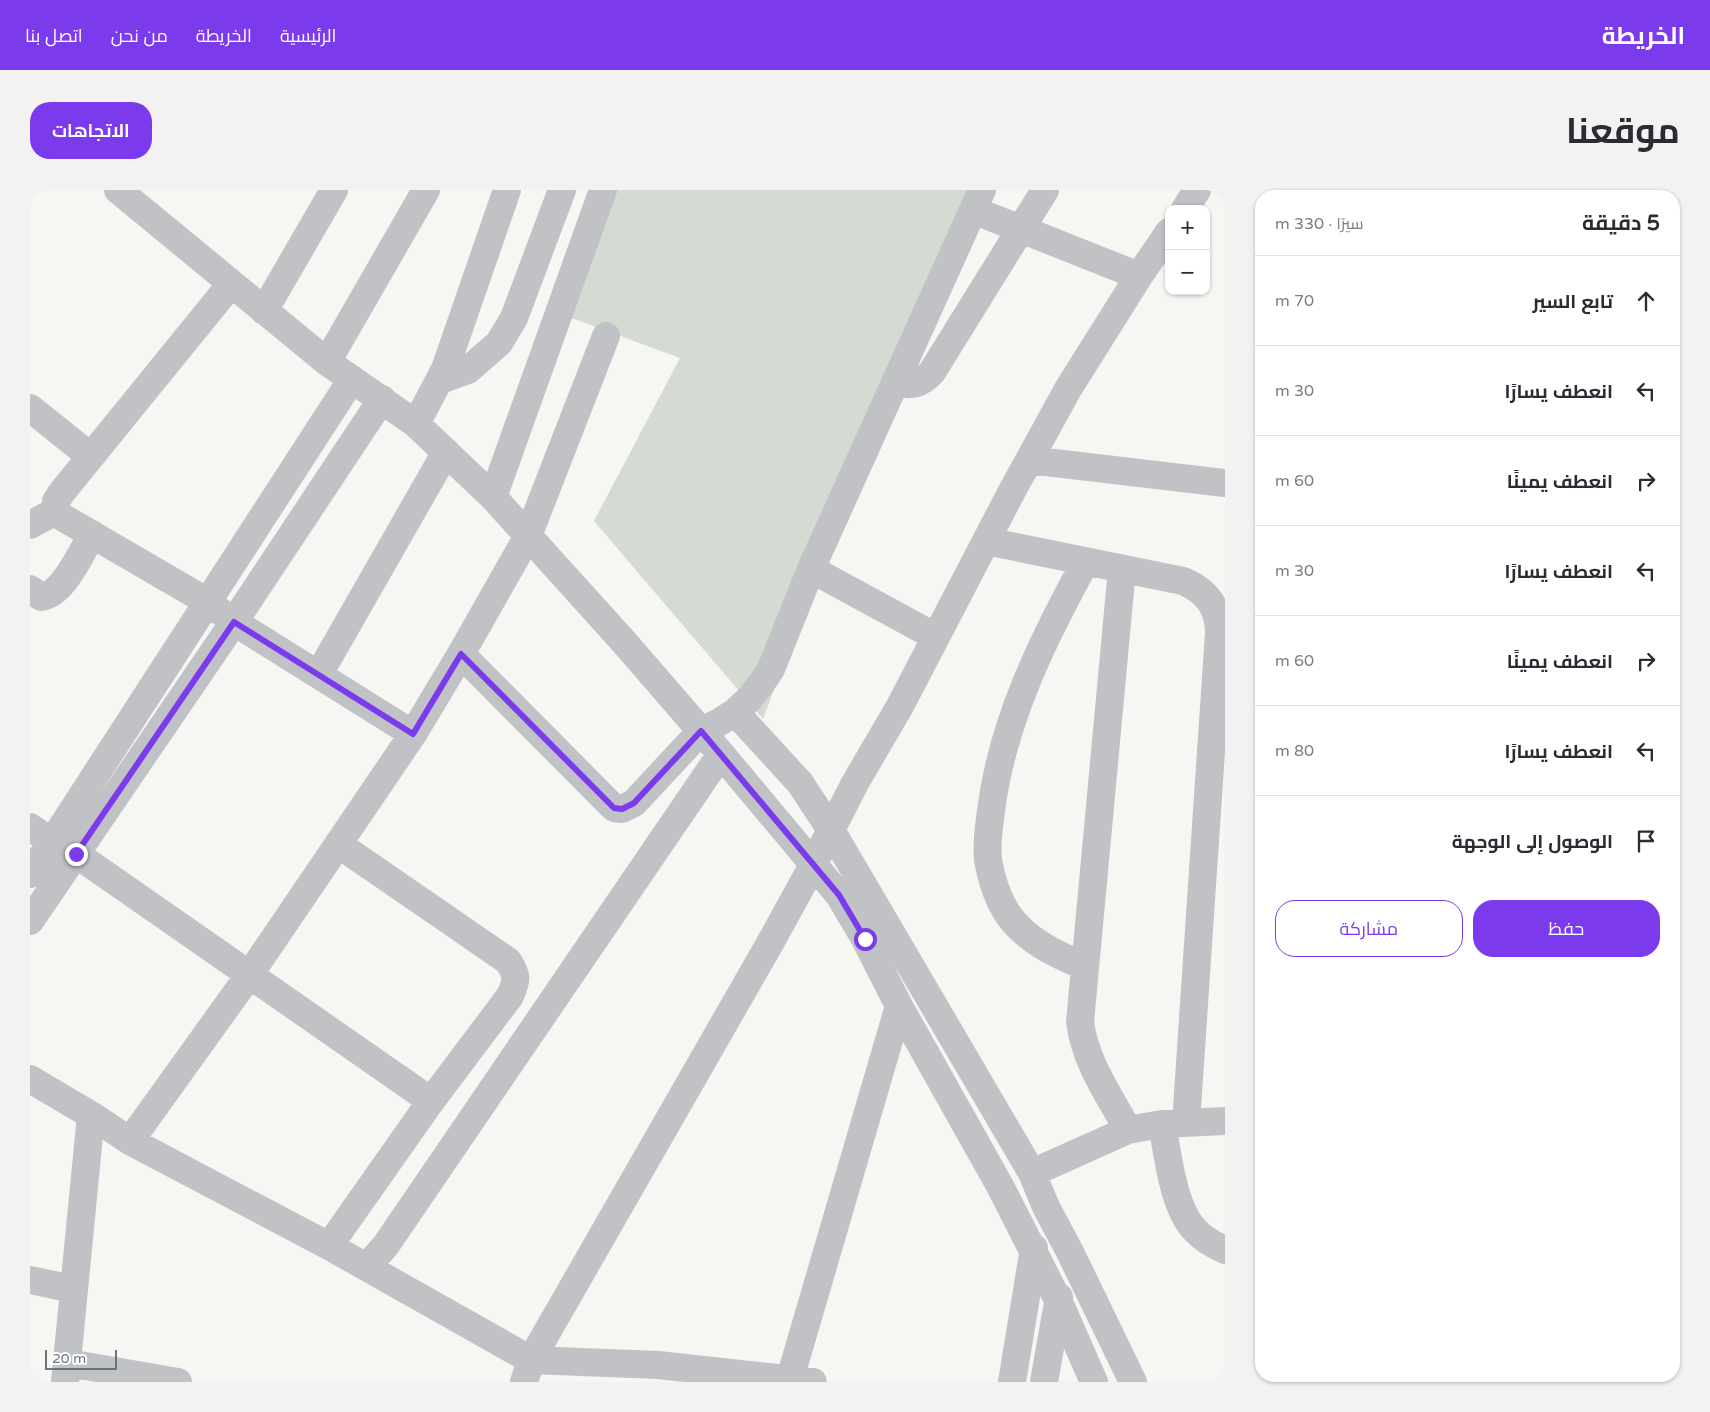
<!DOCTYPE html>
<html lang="ar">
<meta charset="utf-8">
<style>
:root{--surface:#fff;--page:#f2f2f3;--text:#2b2b33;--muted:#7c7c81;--line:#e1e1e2;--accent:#7c3aed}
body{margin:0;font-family:"Varela Round",Cairo,sans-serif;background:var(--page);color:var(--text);direction:rtl}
.controls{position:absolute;right:15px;top:15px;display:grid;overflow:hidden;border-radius:10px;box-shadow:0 1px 4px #0004}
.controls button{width:45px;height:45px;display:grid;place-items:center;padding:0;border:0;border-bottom:1px solid var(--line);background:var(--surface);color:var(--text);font:25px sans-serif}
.scale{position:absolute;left:15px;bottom:12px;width:72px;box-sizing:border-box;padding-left:5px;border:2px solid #697480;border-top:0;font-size:14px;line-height:18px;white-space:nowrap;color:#697480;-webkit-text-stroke:4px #fff;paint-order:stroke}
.stop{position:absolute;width:15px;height:15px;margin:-11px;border:4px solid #7c3aed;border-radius:50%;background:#fff}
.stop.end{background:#7c3aed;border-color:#fff;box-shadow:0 1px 5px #0008}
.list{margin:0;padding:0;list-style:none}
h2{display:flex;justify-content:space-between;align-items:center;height:65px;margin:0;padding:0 20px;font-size:21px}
h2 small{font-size:16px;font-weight:400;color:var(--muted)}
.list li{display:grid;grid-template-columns:32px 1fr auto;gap:15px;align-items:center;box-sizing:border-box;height:90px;padding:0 20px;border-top:1px solid var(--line)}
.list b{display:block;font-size:19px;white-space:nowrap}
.list em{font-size:16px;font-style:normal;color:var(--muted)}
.actions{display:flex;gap:10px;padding:15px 20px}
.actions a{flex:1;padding:11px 0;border:1px solid var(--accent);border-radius:20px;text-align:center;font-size:18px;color:var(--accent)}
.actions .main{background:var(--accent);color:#fff}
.icon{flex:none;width:28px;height:28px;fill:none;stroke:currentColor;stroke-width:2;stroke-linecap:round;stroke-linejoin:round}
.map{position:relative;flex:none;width:1195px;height:1192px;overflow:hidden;direction:ltr;border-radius:20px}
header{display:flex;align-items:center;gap:30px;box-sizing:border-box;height:70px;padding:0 25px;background:var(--accent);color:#fff}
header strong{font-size:24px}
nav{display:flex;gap:28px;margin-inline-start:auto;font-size:18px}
.intro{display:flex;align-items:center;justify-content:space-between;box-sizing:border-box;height:120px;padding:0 30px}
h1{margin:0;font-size:35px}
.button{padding:12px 22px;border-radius:20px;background:var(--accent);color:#fff;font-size:18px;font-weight:700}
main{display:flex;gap:30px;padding:0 30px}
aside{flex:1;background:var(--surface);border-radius:20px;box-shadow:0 1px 4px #0004}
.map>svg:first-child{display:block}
.green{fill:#d5dad3}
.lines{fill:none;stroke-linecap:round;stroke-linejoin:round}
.minor{stroke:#c0c2c6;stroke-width:28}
.route{stroke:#7c3aed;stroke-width:6}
</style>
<header>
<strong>الخريطة</strong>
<nav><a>الرئيسية</a><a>الخريطة</a><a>من نحن</a><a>اتصل بنا</a></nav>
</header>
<div class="intro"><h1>موقعنا</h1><a class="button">الاتجاهات</a></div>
<main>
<aside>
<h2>5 دقيقة<small>سيرًا · 330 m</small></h2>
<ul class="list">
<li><svg class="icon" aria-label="ahead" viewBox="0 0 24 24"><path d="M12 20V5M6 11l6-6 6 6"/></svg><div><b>تابع السير</b></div><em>70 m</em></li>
<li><svg class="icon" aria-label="left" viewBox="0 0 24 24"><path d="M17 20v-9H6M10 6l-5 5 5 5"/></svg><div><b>انعطف يسارًا</b></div><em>30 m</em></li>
<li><svg class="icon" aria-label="right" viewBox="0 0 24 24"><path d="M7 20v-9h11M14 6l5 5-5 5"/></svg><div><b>انعطف يمينًا</b></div><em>60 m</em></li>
<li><svg class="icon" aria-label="left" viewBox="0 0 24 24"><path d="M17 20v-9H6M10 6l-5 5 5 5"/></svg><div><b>انعطف يسارًا</b></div><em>30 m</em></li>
<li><svg class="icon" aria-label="right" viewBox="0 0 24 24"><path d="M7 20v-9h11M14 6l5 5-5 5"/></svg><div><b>انعطف يمينًا</b></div><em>60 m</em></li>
<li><svg class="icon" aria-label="left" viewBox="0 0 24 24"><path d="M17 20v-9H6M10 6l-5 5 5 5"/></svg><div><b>انعطف يسارًا</b></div><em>80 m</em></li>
<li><svg class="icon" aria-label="arrive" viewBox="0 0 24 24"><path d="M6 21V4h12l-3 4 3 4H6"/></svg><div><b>الوصول إلى الوجهة</b></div></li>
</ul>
<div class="actions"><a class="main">حفظ</a><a>مشاركة</a></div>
</aside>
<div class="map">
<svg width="1195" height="1192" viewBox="0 0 1195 1192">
<rect width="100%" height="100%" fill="#f6f6f3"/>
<path class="green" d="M563 0H957L746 494 733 529 564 331 650 168 520 120Z"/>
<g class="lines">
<path class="minor" d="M88 0 297 172 386 234 463 307 594 452 691 564 809 705 835 749 869 816 970 996 1028 1110 1064 1192
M1155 19 1167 0
M943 20 1109 86
M201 94 32 302 26 311V321L32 327 178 412 204 432 383 544
M234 121 304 0
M297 172 396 0
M410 190 438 180 469 153 484 128 532 0
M865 192C881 197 891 194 902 182L1015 0
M0 218 60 266
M386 234 415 179 477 0
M999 270 1195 293
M463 307 573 0
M0 335 26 321
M956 351 1153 391C1177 401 1189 418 1189 443L1156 933
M781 379 906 447
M1092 379 1050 832C1055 872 1079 905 1098 940
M0 399 11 407C33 405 52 362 62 344
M431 464 584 618 592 619 604 613 671 541 688 533 705 522 719 509 731 494 741 479 781 379 952 0
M289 484 416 262
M705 522 770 593 801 640 1002 983 1016 1017 1040 1062 1103 1192
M0 637 22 652
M46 664 401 911
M0 684 22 652 322 189
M0 731 204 432 352 209
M1054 776C1025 764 995 750 977 723 967 707 961 688 958 670 956 654 959 636 961 621 972 532 1013 449 1056 371
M0 889 61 925 100 951 299 1056 501 1170 628 1175 783 1192
M1132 934C1138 965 1143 1019 1166 1041 1174 1050 1184 1055 1195 1060
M100 951 220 784 383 544 431 464 498 346 576 146
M1002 983 1098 940 1132 934 1195 931
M299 1056 401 911 480 806C487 790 488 786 478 771L308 654
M337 1077 356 1055 691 564
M0 1090 43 1099
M38 1173 148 1192
M35 1192 61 925
M494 1192 501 1170 739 755 783 675 825 593 870 516 982 301 1038 199 1109 86 1139 42
M759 1192 869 816
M982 1192 1004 1058
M1014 1192 1029 1107"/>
</g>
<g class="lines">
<path class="route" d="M46 664 204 432 383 544 431 464 584 618 592 619 604 613 671 541 809 705 835 749"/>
</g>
</svg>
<div class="controls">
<button>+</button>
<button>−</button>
</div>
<div class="scale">20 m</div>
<div class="stop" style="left:835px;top:749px"></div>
<div class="stop end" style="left:46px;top:664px"></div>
</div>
</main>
